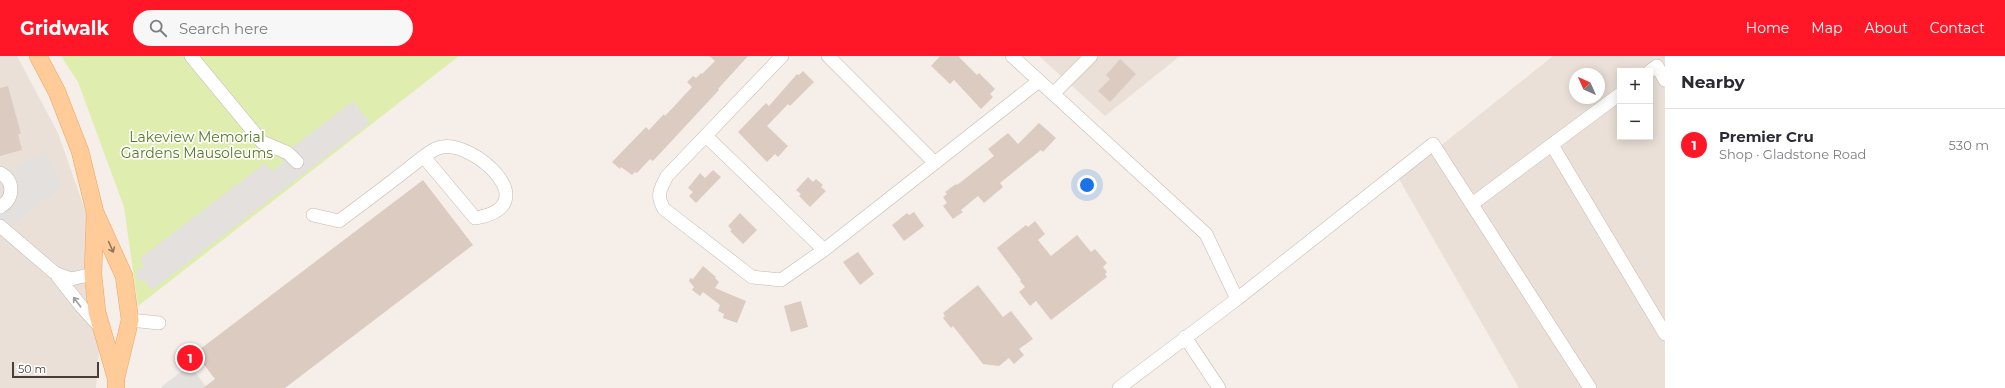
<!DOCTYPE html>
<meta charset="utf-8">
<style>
:root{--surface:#fff;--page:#f7f7f7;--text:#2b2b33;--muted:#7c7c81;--line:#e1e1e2;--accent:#ff1727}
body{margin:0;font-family:Montserrat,sans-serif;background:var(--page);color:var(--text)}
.controls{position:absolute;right:12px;top:12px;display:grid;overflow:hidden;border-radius:0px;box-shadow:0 2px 10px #0003}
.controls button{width:36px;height:36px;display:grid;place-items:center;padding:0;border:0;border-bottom:1px solid var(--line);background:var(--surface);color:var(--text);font:20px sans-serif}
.compass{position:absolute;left:1569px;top:12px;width:36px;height:36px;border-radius:50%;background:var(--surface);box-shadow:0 2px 10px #0003;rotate:315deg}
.scale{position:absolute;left:12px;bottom:10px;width:87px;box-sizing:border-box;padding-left:4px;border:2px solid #4a3e37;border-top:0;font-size:11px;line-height:14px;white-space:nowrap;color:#4a3e37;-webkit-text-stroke:3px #fff;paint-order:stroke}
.you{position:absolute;left:1087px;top:129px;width:14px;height:14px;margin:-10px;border:3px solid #fff;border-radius:50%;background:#1a73e8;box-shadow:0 0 0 6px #1a73e833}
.badge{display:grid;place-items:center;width:26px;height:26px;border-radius:50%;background:var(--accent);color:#fff;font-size:13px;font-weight:700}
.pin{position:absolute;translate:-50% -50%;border:2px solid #fff;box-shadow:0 1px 4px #0006}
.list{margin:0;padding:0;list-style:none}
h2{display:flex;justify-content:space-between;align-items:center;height:52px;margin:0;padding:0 16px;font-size:17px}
h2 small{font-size:13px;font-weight:400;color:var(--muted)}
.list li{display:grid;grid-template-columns:26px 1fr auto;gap:12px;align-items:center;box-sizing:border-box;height:72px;padding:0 16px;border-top:1px solid var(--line)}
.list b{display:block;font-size:15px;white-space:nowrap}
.list p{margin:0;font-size:13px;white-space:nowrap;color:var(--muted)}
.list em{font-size:13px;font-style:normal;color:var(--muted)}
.icon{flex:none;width:22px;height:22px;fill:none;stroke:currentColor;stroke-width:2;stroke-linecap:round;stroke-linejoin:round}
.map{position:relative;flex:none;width:1665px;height:332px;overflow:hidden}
header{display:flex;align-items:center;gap:24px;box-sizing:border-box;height:56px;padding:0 20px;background:var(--accent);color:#fff}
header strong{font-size:19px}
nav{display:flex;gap:22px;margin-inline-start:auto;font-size:14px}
.search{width:280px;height:36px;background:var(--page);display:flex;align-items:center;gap:10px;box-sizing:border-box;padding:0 14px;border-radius:22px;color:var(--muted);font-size:15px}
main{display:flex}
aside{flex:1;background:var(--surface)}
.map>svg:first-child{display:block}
.residential{fill:#eae0d7;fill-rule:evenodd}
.green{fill:#dfedaf}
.parking{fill:#e4e0de}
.building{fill:#dccbc1}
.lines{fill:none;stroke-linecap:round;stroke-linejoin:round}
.minor-casing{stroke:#c5b8ae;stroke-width:14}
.major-casing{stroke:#eea45f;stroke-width:18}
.minor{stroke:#fff;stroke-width:13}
.major{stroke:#fc9;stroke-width:17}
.oneway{stroke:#92775e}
.oneway2{stroke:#a49e9b}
.labels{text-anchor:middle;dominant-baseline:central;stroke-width:3.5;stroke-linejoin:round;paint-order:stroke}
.park-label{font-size:14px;fill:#587c23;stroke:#fff}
</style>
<header>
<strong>Gridwalk</strong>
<div class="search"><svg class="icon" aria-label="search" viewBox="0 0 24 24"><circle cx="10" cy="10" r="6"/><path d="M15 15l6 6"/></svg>Search here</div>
<nav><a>Home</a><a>Map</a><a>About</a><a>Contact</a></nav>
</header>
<main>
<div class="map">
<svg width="1665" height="332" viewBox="0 0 1665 332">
<rect width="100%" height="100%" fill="#f6efe9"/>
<path class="residential" d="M0 0H17L58 77 91 171 101 266 96 332H0Z
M1039 0H1180L1105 60Z
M1553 0H1665V332H1519L1399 123ZM1620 15H1650V81H1620ZM1575 18H1599V42H1575Z"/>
<path class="green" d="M61 0H459L138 250 124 151 78 26Z"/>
<path class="parking" d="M353 45 370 67 152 234 144 224 138 225 136 214 145 210 139 203 265 107 272 115 283 107 281 100Z
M45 96 63 129 0 181V117Z
M190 309 207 332H162L161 331Z"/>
<path class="building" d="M709 0H748L718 33 719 34 653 105 650 103 637 117 635 116 632 119 621 111 620 113 612 106 646 71 649 74 664 58 665 60 692 31 687 26 693 20 696 22 701 17 702 18 715 5Z
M940 0H958L977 19 979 17 995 33 990 38 993 41 981 53 954 24 950 28 931 10Z
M1120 3 1136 18 1110 46 1098 35 1110 23 1106 19Z
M803 15 814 26 790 50 788 48 767 70 788 90 778 101 775 98 767 106 738 76 766 47 769 50 797 18 799 19Z
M8 30 21 78H18L22 94 0 100V32Z
M1039 67 1056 82 1043 96 1041 94 1000 127 1003 131 984 147 978 140 961 154 963 156 953 163 943 150 947 147 943 141 947 138 945 136 956 128 957 129 994 100 988 93 1008 77 1018 88Z
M713 114 721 121 696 147 689 140 693 136 688 132 700 117 705 122Z
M808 121 813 126 816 123 823 129 821 131 826 135 810 151 799 140 801 138 796 134Z
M423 124 473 189 285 332H203L215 323 195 297Z
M914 156 924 170 904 185 892 169 907 157 909 159Z
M740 157 757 174 743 188 730 175 732 174 728 170Z
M1035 165 1045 178 1038 184 1051 200 1077 179 1091 196 1095 193 1107 207 1103 211 1107 216 1105 218 1107 221 1051 264 1036 245 1030 250 1019 236 1025 231 1020 225 1021 224 997 192 1026 169 1028 171Z
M858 196 874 218 860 229 843 206Z
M703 210 716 221 715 222 719 226 715 232 746 245 737 267 723 262 724 258 718 255 720 249 703 236 700 240 692 234 694 231 689 225 690 222 693 223Z
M978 229 1003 261 1011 255 1033 283 1019 293 1024 299 1014 308 1009 302 999 310 983 308 953 270 951 272 943 262 945 260 943 257Z
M801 245 808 271 791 276 784 250Z"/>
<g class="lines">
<g class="minor-casing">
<path id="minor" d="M191 0 262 86 288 97 297 106
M782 0 667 120C660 133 656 140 664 153L752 221 781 224 824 194 1039 25
M828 0 935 107
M1012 0 1206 178 1237 243
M1650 15 1657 10 1665 24
M1053 38 1091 0
M706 80 824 194
M1552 89 1665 278
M0 117C15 125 14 143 0 151
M1472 148 1620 38
M313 159 339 165C362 148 386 130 409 112 418 105 431 93 442 91 473 84 548 150 475 162L424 101
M0 170 55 217 81 250 100 271
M55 217 71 223 93 218
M130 264 159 267
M1185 281 1219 332
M1119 332 1237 243 1433 88 1590 332"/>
</g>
<g class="major-casing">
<path id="major" d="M38 0 57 36 80 95 95 156 124 220 130 264 116 322V332
M95 160 93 218 97 256 116 322"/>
</g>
<use href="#minor" class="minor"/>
<use href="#major" class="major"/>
</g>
<defs><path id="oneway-shaft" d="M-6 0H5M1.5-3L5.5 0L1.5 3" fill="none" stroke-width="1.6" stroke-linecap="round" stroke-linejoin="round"/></defs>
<use class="oneway" href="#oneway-shaft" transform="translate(111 191) rotate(66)"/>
<use class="oneway2" href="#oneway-shaft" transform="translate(77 246) rotate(-127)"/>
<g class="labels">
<g class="park-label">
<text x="197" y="81">Lakeview Memorial<tspan x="197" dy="16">Gardens Mausoleums</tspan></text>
</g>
</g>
</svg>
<div class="controls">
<button>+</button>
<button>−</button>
</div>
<svg class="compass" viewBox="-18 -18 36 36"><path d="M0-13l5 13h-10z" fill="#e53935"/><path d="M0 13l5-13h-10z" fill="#7c7c81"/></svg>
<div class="scale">50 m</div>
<div class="you"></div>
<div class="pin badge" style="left:190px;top:302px">1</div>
</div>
<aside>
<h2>Nearby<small></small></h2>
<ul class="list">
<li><span class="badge">1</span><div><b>Premier Cru</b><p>Shop · Gladstone Road</p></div><em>530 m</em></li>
</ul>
</aside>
</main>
